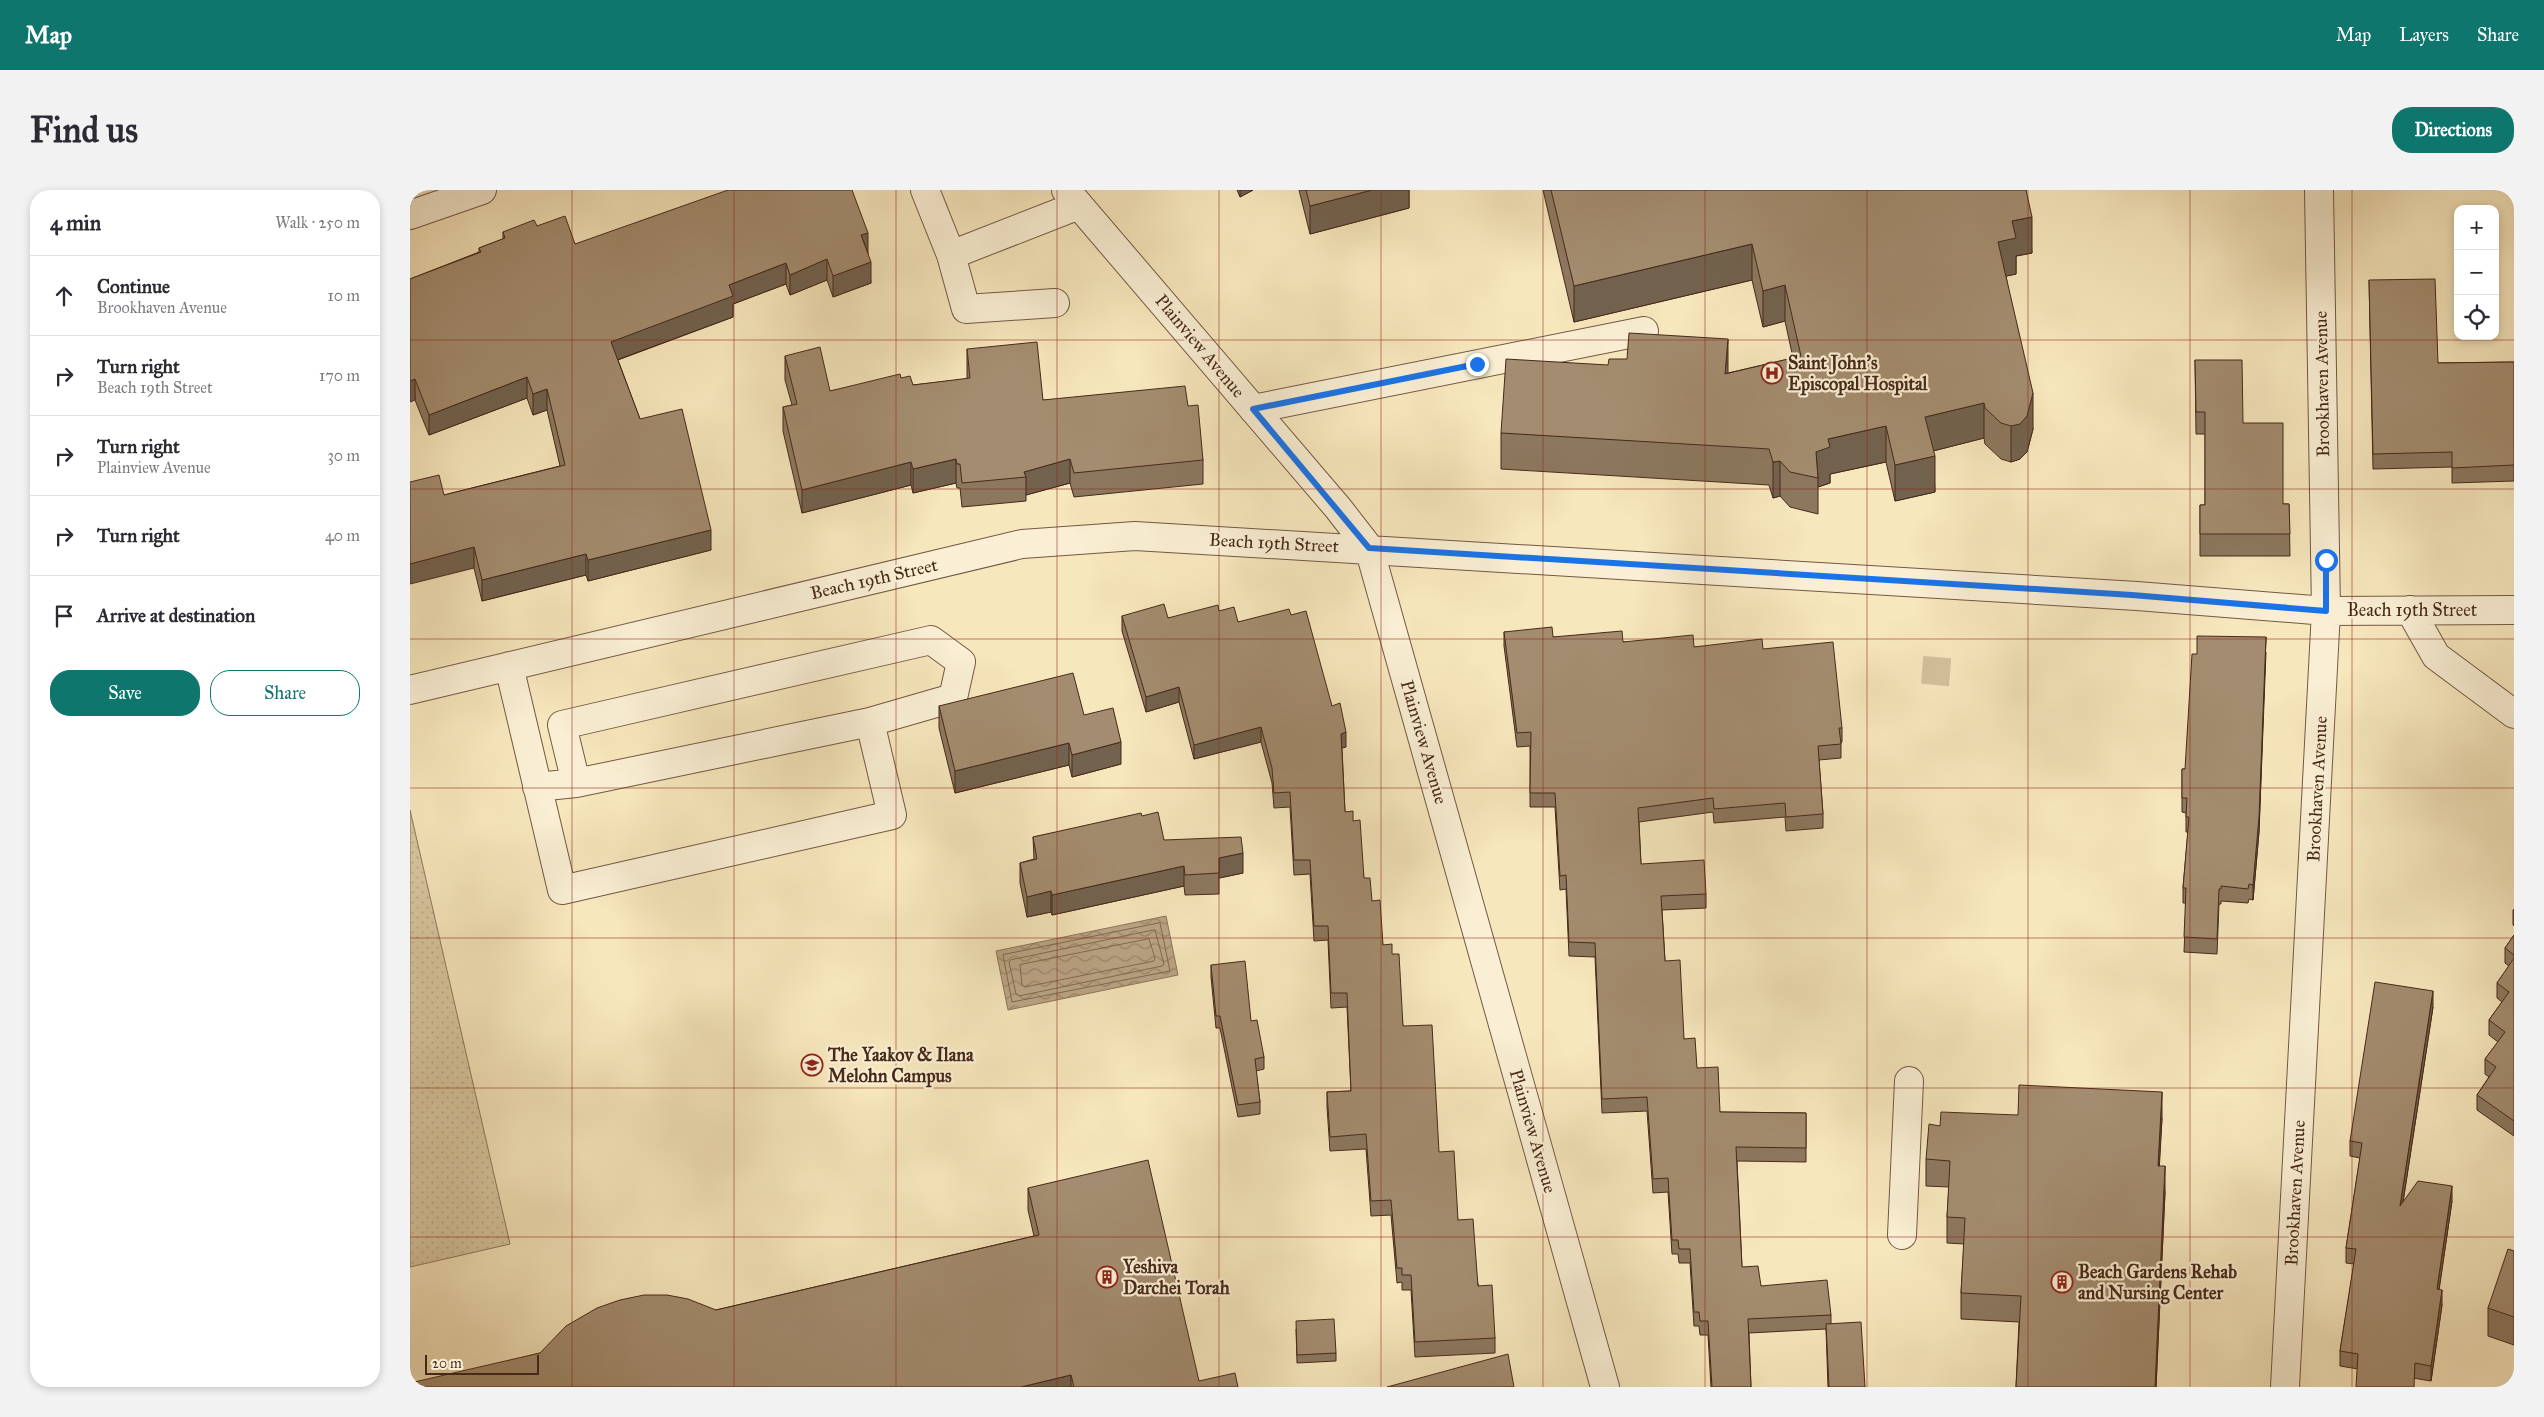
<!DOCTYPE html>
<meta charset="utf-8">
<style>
:root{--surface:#fff;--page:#f2f2f3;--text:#2b2b33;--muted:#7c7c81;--line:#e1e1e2;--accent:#0f766e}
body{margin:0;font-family:"IM FELL Great Primer",serif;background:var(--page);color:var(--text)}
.controls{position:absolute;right:15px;top:15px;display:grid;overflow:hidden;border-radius:10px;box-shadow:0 2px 8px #0003}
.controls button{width:45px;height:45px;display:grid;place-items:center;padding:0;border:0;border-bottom:1px solid var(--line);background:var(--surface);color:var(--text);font:25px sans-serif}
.scale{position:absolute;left:15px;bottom:12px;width:114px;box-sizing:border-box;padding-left:5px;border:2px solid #47291a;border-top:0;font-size:14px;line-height:18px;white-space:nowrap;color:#47291a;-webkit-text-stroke:4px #faefd4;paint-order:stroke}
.stop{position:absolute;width:15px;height:15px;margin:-11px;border:4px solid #1a73e8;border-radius:50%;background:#fff}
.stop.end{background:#1a73e8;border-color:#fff;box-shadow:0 1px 5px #0008}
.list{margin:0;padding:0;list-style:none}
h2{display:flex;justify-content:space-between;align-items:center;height:65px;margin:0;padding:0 20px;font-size:21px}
h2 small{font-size:16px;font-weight:400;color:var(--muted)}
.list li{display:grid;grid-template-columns:32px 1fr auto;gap:15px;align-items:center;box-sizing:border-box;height:80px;padding:0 20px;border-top:1px solid var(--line)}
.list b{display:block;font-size:19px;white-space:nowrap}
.list p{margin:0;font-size:16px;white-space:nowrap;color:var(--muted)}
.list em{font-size:16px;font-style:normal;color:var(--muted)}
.actions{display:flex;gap:10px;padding:15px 20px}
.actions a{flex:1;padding:11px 0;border:1px solid var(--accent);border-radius:20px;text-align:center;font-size:18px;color:var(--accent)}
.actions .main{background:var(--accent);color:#fff}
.icon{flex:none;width:28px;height:28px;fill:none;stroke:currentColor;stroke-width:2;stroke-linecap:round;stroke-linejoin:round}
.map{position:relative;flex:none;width:2104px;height:1197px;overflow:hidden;border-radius:20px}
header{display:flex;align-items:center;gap:30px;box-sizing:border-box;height:70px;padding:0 25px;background:var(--accent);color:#fff}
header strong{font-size:24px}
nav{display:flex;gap:28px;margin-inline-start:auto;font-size:18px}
.intro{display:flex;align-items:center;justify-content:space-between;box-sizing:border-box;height:120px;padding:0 30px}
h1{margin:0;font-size:35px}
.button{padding:12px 22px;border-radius:20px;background:var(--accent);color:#fff;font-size:18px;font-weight:700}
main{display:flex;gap:30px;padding:0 30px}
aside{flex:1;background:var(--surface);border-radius:20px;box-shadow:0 2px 8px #0003}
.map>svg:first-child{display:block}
.park{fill:url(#park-dots);stroke:#90785e}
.water{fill:url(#water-waves);stroke:#8d745b}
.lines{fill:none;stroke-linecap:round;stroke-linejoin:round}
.shore{stroke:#816850;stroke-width:1}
.minor-tunnel{stroke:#d4c19c;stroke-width:28;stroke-dasharray:28 14;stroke-linecap:butt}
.minor-casing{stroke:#735843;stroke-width:30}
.minor{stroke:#faefd4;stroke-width:28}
.wall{fill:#8c785f;stroke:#47291a}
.shaded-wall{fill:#72624e;stroke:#47291a}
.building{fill:#a38c6f;stroke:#47291a}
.route{stroke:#1a73e8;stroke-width:6}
.grid{fill:none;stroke:#8f2418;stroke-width:1;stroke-opacity:0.55}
.labels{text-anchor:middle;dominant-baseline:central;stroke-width:4.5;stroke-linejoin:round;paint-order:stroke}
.street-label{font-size:18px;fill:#47291a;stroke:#faefd4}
.poi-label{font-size:18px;font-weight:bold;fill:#47291a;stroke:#faefd4;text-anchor:start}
</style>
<header>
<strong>Map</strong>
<nav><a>Map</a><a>Layers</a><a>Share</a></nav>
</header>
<div class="intro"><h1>Find us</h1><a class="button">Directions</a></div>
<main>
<aside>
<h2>4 min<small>Walk · 250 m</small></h2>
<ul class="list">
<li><svg class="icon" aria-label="ahead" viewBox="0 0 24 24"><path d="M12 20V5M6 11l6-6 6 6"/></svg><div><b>Continue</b><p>Brookhaven Avenue</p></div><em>10 m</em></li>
<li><svg class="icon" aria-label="right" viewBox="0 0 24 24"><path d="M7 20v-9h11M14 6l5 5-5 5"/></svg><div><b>Turn right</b><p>Beach 19th Street</p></div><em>170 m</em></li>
<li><svg class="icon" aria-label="right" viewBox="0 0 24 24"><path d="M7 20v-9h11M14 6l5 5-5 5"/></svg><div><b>Turn right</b><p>Plainview Avenue</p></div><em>30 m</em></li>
<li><svg class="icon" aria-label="right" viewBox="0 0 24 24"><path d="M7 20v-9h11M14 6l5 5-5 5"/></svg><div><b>Turn right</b></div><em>40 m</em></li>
<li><svg class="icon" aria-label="arrive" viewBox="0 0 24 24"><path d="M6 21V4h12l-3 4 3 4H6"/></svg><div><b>Arrive at destination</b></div></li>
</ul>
<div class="actions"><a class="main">Save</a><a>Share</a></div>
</aside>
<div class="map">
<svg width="2104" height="1197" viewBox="0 0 2104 1197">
<defs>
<pattern id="park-dots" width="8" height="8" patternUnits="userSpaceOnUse" patternTransform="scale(1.25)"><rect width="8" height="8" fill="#d9c7a1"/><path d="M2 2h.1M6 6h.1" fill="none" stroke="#bcab8a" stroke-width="1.8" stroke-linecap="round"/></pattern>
<pattern id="water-waves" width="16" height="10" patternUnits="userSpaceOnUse" patternTransform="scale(1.25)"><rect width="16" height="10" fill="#bba686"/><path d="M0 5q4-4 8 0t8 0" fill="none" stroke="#9a876d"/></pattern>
</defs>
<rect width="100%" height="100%" fill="#f7e7bd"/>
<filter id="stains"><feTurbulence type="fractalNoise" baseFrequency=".004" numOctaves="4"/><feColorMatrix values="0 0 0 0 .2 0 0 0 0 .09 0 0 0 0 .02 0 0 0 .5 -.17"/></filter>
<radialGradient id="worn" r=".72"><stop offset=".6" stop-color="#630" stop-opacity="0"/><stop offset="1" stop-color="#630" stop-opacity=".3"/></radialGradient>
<path class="park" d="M0 620 100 1054 0 1077Z"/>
<path class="water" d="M756 726 768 785 598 820 586 761Z"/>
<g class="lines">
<path class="shore" d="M750 733 760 781 602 812 593 765Z
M745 740 754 774 752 776 609 806 606 804 599 772 601 770Z
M739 749 745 768 744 771 615 797 612 795 610 775Z"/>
<path class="minor-tunnel" d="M1525 495 1528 458"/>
<g class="minor-casing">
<path id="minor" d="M515 0 541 65 556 119 645 113
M656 0 928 318 959 358 1195 1197
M0 25 72 0
M541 65 669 15
M843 219 1234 141
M2000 420 2026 466 2104 524
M99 476 152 700 482 625 460 532 543 508 551 472 521 450 152 535 166 593 127 597
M0 500 612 354 725 346 1727 406 1916 421 2104 420
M166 593 460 532
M1492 1045 1499 891
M1875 1197 1916 421 1909 0"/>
</g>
<use href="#minor" class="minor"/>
</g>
<path class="wall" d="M827 0H843L830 7Z
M889 0H999V18L900 44Z
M1133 0H1616L1622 63 1606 66V84L1596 86 1623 239 1617 262 1610 269 1601 272 1591 269 1575 254 1574 248 1523 261 1525 302 1485 311 1476 272 1420 284V293L1408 297V324L1380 317 1370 306 1363 308 1359 295 1091 279V243L1318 183 1383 168 1375 131 1353 137 1342 90 1164 132Z
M127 36 165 54 458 63 461 93 423 107 417 90 380 105 376 94 323 114V127L208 170 230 229 301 360 178 391 176 385 72 411 64 378 34 305 150 276 137 220 123 225 117 208 19 245 5 210 0 89 69 62V58L93 49V42Z
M1959 90 2028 173 2104 172V291L2042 293V277L1963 279Z
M557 159 633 210 778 216 793 270V294L664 307 660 293 616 305V311L552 317 550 298H547L546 293 503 303 501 295 392 323 373 241V217L382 215 375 190V166L420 201 491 188 503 195 557 189Z
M1785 170 1833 233 1873 314H1879L1880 366H1790V315H1795V244H1786Z
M809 421 828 432 881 425 922 516 936 557 932 558 935 622 943 631 954 688 962 711 973 755 982 764 993 836 1048 1030 1085 1148V1163L1005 1167 1001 1100H992V1092L987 1093 981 1025 961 1026 956 959 920 961 917 917V902L941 901 937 817 921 818 918 750 904 751 900 684 884 685 880 617 864 618 862 593 851 552 784 569 769 512 736 522 712 441V426L758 428Z
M1094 442 1143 447 1284 457 1353 459 1432 538V552H1431V568L1409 570 1413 624V638L1376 641 1375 627 1304 633 1303 622 1229 632 1231 674 1296 704V718L1252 720 1255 771 1274 849 1287 878 1310 922 1396 923V972L1327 971 1332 1077 1351 1096 1421 1125V1134L1455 1197H1418L1416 1139 1339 1143 1341 1197H1301L1298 1145H1290L1289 1136H1284L1280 1073H1269L1268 1064H1262L1258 1002 1243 1003 1237 921 1192 923 1185 767 1159 766 1156 699 1150 700 1145 617H1120V556L1107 557 1094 456Z
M1856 462 1849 642 1843 710 1839 709 1838 713 1811 711V714H1809L1807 764 1774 762 1776 713H1773V698L1778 642H1776V623L1772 622V579H1775Z
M529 516 674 525 711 574 662 587 659 575 545 603 529 538Z
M732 626 754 650 833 683 809 688V704L775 705 774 696 642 725 641 722 617 727 610 693V673L624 669 623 647Z
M2104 719V736L2103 735V720Z
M2104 745V946L2067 920V905L2079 887 2075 884V869L2088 852 2079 845V830L2092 812 2087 808V793L2099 776 2095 773V758Z
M801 775 841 831 854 867V879L846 881 850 912V924L828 927 810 838H806L801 787Z
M2023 817 1993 1012 2042 1011 2029 1099 2032 1115 2021 1191 1930 1176V1161L1944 1074 1936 1073V1058L1950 968 1940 966V951Z
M1608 925 1752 928 1749 976 1755 1002 1746 1197H1606L1609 1132 1551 1129V1103L1554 1054 1537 1053V1027L1539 997 1516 996V969Z
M618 998 789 1191 828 1197H0L130 1163 306 1120 624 1046 618 1020Z
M2104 1061V1155L2078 1146V1118Z
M886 1139 926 1163V1171L887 1173Z"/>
<path class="shaded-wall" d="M830 0H843L830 7Z
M962 0H999V18L900 44V16Z
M1622 27V63L1606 66V84L1588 88V52L1602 31Z
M458 43V63L451 45Z
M1342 54V90L1164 132V96Z
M417 69V90L380 105V85Z
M461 72V93L423 107V86Z
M376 73V94L323 114V127L201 172V152L319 95Z
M1375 95V131L1353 137V101Z
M1318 149V184H1315Z
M117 187V208L19 245V225Z
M5 189V210L0 212V191Z
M137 199V220L123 225V204Z
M1623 203V239L1617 262 1610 269 1601 272V236Z
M1574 213V248L1515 263V227Z
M1476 236V272L1420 284V293L1408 297V288L1406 262 1418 249Z
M1525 266V302L1485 311V275Z
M546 269V293L503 303V279Z
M660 269V293L616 305V287L614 282Z
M1370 271V306L1363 308V272Z
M501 272V295L392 323V300Z
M301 340V360L178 391V370Z
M64 357V378L0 394V374Z
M176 364V385L72 411V390Z
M1856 447 1849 642 1843 710V695Z
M769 497V512L736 522V507Z
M851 537V552L784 569V555Z
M936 542V557L931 558V544Z
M711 552V574L662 587V565Z
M659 553V575L545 603V581Z
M833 663V683L809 688V668Z
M774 676V696L642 725V705Z
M641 701V722L617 727V707Z
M2023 801V817L1990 1031V1016Z
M1752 902V928L1748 1002V976Z
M1755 976V1002L1746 1197H1745Z
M2042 996V1011L2027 1114V1099Z
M2032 1100V1115L2021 1191V1176Z
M661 1185V1197H611Z"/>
<path class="building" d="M318 0H442L458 43 451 45 461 72 423 86 417 69 380 85 376 73 319 95 323 106 201 152 230 229 272 219 301 340 178 370 176 364 72 390 64 357 0 374V292L29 285 34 305 155 275 137 199 123 204 117 187 19 225 5 189 0 191V89L71 62 69 58 95 48 93 42 124 30 127 36 155 26 165 54Z
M896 0H962L900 16Z
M1141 0H1616L1622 27 1602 31 1606 48 1588 52 1623 203 1617 226 1610 234 1601 236 1591 233 1575 218 1574 213 1515 227 1525 266 1485 275 1476 236 1418 249 1420 257 1406 262 1408 288 1380 282 1370 271 1363 272 1359 259 1091 243 1096 169 1198 175 1199 169H1217L1219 143 1318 149 1315 184 1391 166 1375 95 1353 101 1342 54 1164 96Z
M2025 89 2028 173 2104 172V275L2042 278V262L1963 264 1959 90Z
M627 152 633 210 775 196 778 216 788 215 793 270 664 283 660 269 614 282 616 287 552 293 550 274H547L546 269 503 279 501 272 392 300 373 217 387 214 375 166 410 157 420 201 490 184 491 188 500 186 503 195 560 188 557 159Z
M1785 170H1832L1833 233H1873V314H1879L1880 344H1790V315H1795V222H1786Z
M754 414 758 428 808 415 809 421 824 417 828 432 879 419 881 425 896 421 922 516 930 513 936 542 931 544 935 622 943 621V631L950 630 954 688H960L962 711 970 710 973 755 982 754V764H989L993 836 1022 835 1029 962 1044 961 1048 1030 1063 1029 1068 1096 1082 1095 1085 1148 1005 1152 1001 1085H992V1078H987L981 1010 961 1011 956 944 920 947 917 902 941 901 937 803H921L918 736H904L900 670H884L880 602 864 603 862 578 851 537 784 555 769 497 736 507 712 426Z
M1142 437 1143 447 1212 441 1213 452 1283 445 1284 457 1352 449 1353 459 1423 452 1432 538H1429L1431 554 1408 556 1413 624 1376 627 1375 613 1304 619 1303 608 1228 618 1231 674 1294 670 1296 704 1251 706 1255 771 1270 770 1274 849 1285 848 1287 878 1308 877 1310 922 1396 923V958L1326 957 1332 1077 1348 1076 1351 1096 1417 1090 1421 1125 1338 1129 1341 1197H1302L1298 1131H1290L1289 1122H1284L1280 1059H1269L1268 1050H1262L1258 988 1243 989 1237 907 1192 909 1185 753 1159 752 1156 685 1150 686 1145 603H1120L1121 542 1107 543 1094 442Z
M1787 446 1856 447 1849 627 1843 695 1839 694 1838 699 1811 696V699H1809L1807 749 1774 747 1776 698H1773L1779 627H1776L1777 608H1772V579H1775L1782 464H1787Z
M663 483 674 525 703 518 711 552 662 565 659 553 545 581 529 516Z
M748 622 754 650 831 647 833 663 809 668V683L775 685 774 676 642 705 641 701 617 707 610 673 627 669 623 647 731 623 732 626Z
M2104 745V765L2095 758Z
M2104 768V931L2067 905 2086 877 2075 869 2095 842 2079 830 2099 802 2087 793Z
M835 771 841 831 847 830 854 867 845 869 850 912 828 915 810 826H806L801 775Z
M1965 792 2023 801 1990 1016 2008 991 2042 996 2027 1099 2032 1100 2021 1176 2005 1173 2004 1197H1946L1948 1164 1930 1161 1946 1059 1936 1058 1952 953 1940 951Z
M1609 895 1752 902 1748 976H1755L1745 1197H1606L1611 1106 1551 1103 1555 1028 1537 1027 1540 971 1516 969 1519 934 1530 936 1531 922 1608 925Z
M738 970 789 1191 825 1183 828 1197H664L661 1185 611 1197H0V1193L130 1163 156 1136 187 1118 210 1110 234 1105H257L278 1109 306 1120 629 1045 618 998Z
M2098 1059 2104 1061V1127L2078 1118Z
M924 1129 926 1163 887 1165 886 1131Z
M1451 1132 1455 1197H1419L1416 1134Z
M1098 1164 1104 1197H977Z"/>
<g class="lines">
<path class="route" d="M1067 174 843 219 959 358 1722 405 1916 421V370"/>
</g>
<path class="grid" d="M162 0V1197M324 0V1197M486 0V1197M647 0V1197M809 0V1197M971 0V1197M1133 0V1197M1295 0V1197M1457 0V1197M1618 0V1197M1780 0V1197M1942 0V1197M0 150H2104M0 299H2104M0 449H2104M0 598H2104M0 748H2104M0 898H2104M0 1047H2104"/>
<defs>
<g id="hospital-ring" transform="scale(1.125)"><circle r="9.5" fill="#faefd4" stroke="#8f2418" stroke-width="1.5"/><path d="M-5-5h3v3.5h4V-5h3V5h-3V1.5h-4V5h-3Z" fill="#8f2418"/></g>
<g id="school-ring" transform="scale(1.125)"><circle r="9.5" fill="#faefd4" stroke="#8f2418" stroke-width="1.5"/><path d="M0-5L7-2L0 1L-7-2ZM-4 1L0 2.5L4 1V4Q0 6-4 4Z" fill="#8f2418"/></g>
<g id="building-ring" transform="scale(1.125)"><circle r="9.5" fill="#faefd4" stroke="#8f2418" stroke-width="1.5"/><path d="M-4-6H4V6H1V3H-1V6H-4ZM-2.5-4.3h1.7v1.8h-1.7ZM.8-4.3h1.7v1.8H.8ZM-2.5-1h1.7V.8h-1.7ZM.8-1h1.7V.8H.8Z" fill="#8f2418"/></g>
</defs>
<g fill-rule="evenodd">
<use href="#hospital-ring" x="1362" y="183"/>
<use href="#school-ring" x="402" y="875"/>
<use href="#building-ring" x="697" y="1087"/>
<use href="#building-ring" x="1652" y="1092"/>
</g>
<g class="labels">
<g class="street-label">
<text transform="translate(790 156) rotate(50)">Plainview Avenue</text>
<text transform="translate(1912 194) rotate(-91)">Brookhaven Avenue</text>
<text transform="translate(864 353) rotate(3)">Beach 19th Street</text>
<text transform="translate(464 389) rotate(-13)">Beach 19th Street</text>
<text x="2002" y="420">Beach 19th Street</text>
<text transform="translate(1014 552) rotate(74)">Plainview Avenue</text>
<text transform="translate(1907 599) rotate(-87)">Brookhaven Avenue</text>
<text transform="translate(1123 941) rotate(74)">Plainview Avenue</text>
<text transform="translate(1885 1003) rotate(-87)">Brookhaven Avenue</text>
</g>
<g class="poi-label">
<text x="1378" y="173">Saint John's<tspan x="1378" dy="21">Episcopal Hospital</tspan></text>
<text x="418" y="865">The Yaakov &amp; Ilana<tspan x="418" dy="21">Melohn Campus</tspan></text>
<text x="713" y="1077">Yeshiva<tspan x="713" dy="21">Darchei Torah</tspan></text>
<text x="1668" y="1082">Beach Gardens Rehab<tspan x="1668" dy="21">and Nursing Center</tspan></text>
</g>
</g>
<rect width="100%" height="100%" filter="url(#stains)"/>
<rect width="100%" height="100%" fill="url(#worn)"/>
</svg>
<div class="controls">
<button>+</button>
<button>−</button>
<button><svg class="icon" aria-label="locate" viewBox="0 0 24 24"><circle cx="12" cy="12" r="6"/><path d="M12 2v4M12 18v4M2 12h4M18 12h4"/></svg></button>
</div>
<div class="scale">20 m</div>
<div class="stop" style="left:1916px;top:370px"></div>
<div class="stop end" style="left:1067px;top:174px"></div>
</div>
</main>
